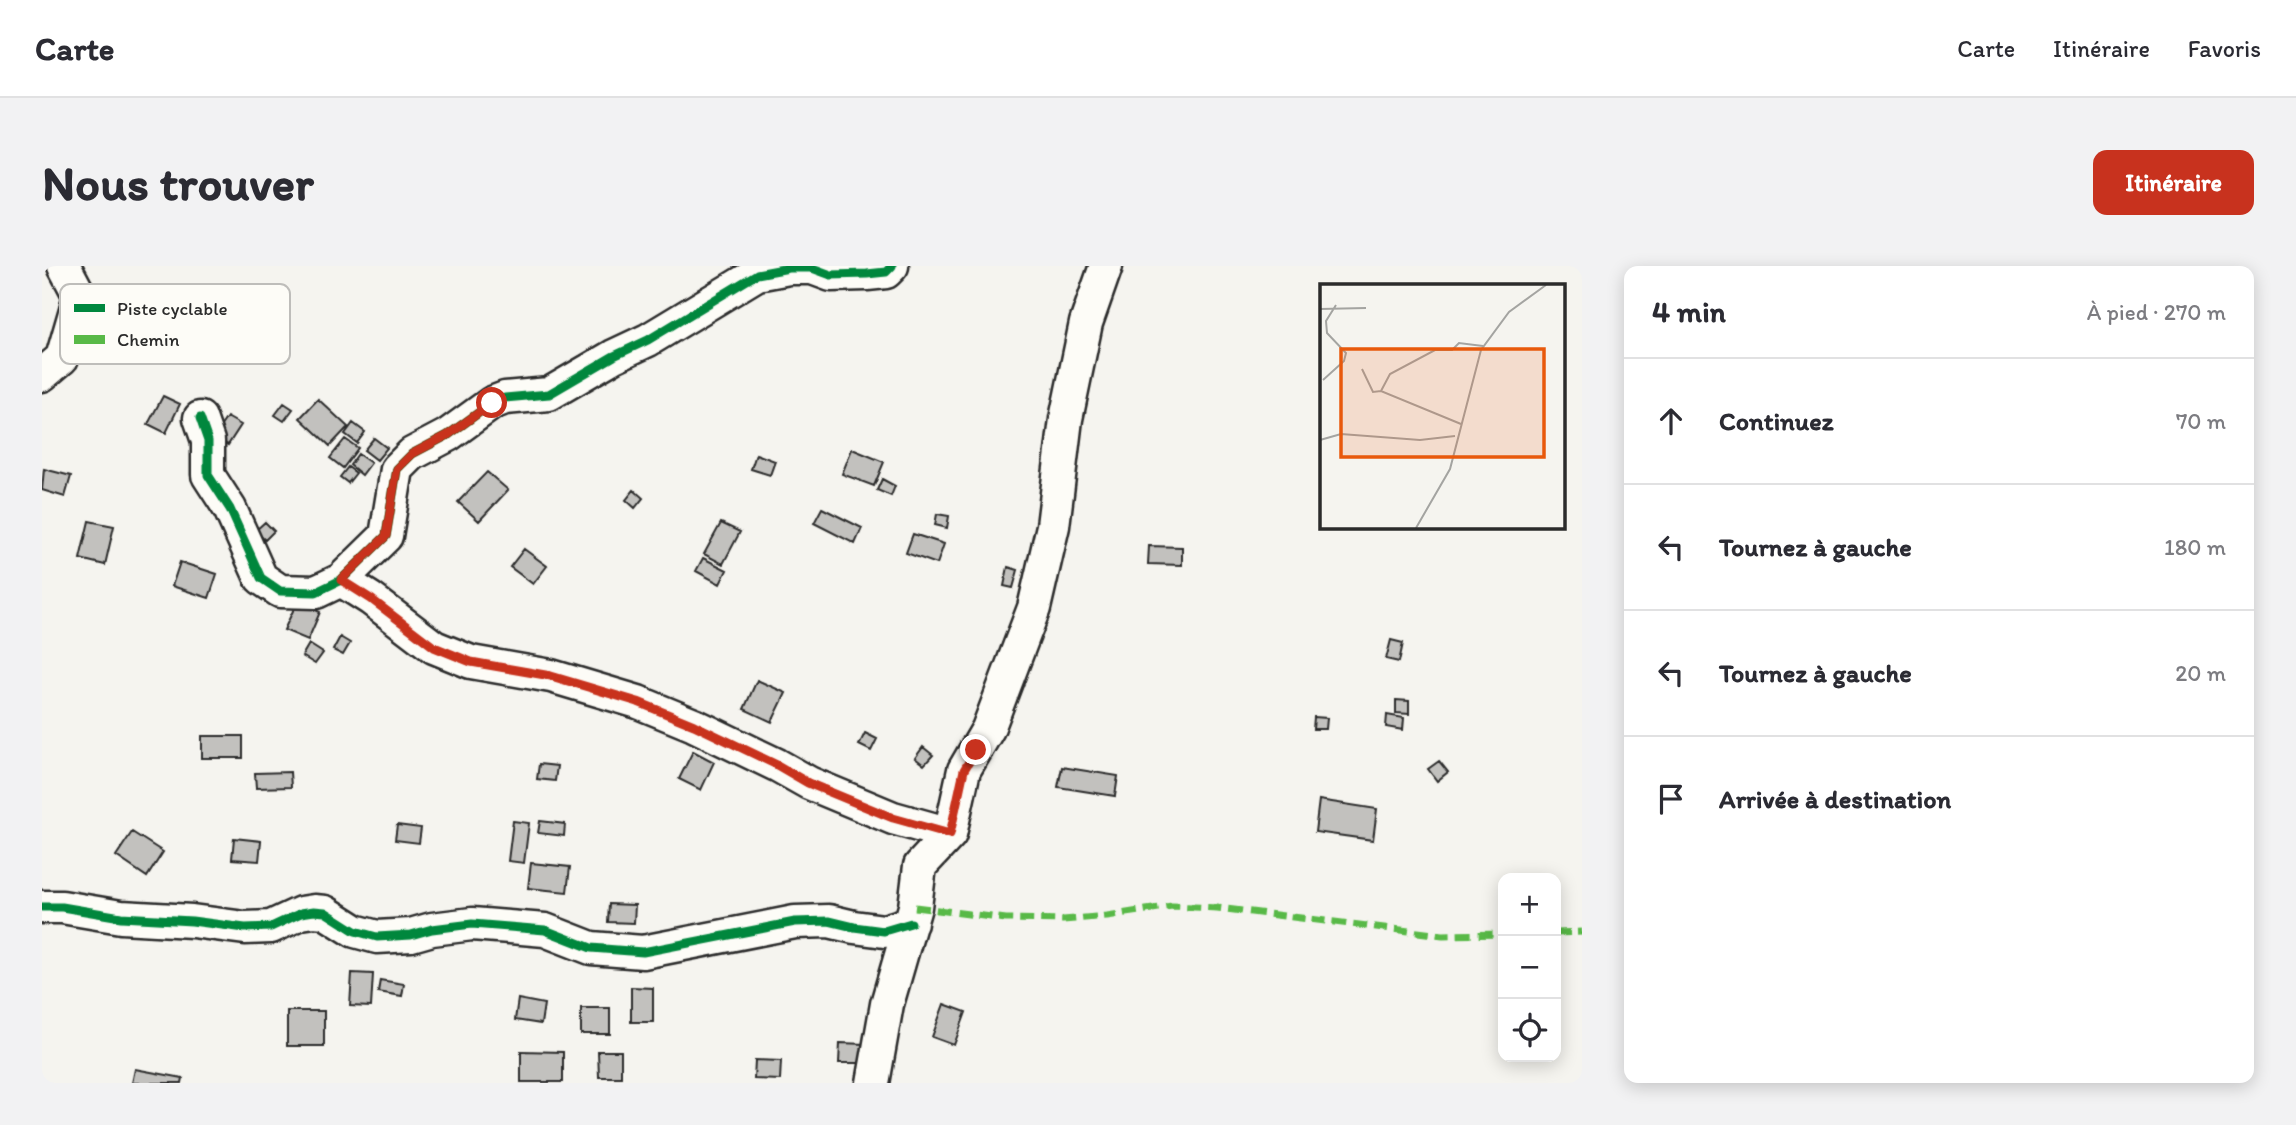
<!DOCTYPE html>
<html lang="fr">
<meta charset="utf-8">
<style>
:root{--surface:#fff;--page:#f2f2f3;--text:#2b2b33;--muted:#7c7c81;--line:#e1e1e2;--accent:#c8321e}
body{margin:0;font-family:Itim,sans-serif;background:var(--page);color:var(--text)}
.controls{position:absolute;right:21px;bottom:21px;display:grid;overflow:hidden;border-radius:14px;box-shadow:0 4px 18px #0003}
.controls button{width:63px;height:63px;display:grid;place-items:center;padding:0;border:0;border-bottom:2px solid var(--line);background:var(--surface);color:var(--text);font:35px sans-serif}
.stop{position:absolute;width:21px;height:21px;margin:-16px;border:5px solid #c8321e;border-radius:50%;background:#fff}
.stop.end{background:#c8321e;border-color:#fff;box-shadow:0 2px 7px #0008}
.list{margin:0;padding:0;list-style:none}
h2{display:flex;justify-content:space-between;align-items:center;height:91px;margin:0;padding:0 28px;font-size:30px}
h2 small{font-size:23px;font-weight:400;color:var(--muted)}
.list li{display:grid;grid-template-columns:46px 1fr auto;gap:21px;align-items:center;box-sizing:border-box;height:126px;padding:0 28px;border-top:2px solid var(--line)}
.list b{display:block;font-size:26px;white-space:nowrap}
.list em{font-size:23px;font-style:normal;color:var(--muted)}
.icon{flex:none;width:38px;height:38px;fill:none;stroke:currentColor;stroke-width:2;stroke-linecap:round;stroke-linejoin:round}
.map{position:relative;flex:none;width:1540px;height:817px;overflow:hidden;border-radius:14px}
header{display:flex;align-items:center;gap:42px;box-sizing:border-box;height:98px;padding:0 35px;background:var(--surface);border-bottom:2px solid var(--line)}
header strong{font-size:33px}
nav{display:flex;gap:38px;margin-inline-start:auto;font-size:24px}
.intro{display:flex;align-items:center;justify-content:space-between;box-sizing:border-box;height:168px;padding:0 42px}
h1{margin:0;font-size:49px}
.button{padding:18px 32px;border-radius:14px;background:var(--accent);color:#fff;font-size:24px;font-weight:700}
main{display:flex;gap:42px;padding:0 42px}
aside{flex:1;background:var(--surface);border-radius:14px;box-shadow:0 4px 18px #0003}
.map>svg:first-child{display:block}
.building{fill:#c2c1be;stroke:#2b2b2b;stroke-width:2}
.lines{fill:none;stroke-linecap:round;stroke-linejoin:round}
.minor-casing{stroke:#2b2b2b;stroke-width:37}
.minor{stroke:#fdfcf7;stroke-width:32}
.quiet{stroke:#58b947;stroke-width:7;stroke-dasharray:14 7;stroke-linecap:butt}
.cycleway-casing{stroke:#fdfcf7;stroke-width:13}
.cycleway{stroke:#00873e;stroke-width:9}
.route{stroke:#c8321e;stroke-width:9}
.inset-road{fill:none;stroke:#a4a4a1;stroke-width:2}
.view{fill:#e8590c;fill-opacity:0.15;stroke:#e8590c;stroke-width:3.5}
.inset-edge{fill:none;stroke:#2b2b2b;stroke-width:3.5}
.key{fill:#fdfcf7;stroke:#bebdba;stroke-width:2}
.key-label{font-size:19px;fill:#2b2b2b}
</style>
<header>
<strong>Carte</strong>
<nav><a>Carte</a><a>Itinéraire</a><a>Favoris</a></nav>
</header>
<div class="intro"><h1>Nous trouver</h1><a class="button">Itinéraire</a></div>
<main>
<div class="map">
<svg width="1540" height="817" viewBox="0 0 1540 817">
<rect width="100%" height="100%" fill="#f5f4ef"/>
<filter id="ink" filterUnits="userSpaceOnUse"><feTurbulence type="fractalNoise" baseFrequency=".0143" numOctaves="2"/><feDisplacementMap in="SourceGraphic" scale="14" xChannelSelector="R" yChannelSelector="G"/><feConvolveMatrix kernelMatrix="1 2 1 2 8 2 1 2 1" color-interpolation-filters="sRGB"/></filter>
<g filter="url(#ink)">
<path class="building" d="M121 130 138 138 124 167 106 158Z
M276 133 306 161 288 180 258 152Z
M242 137 251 143 242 155 233 149Z
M185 151 199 159 186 179 172 170Z
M311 157 323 166 315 177 303 168Z
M332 172 345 182 335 194 322 184Z
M303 173 316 182 301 202 288 192Z
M810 183 842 196 832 220 800 208Z
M316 188 329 197 320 209 308 199Z
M714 188 733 195 728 209 709 203Z
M306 201 314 207 306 217 298 211Z
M2 203 29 210 23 231 0 224Z
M445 206 466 224 437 255 416 236Z
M840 213 853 220 849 230 835 224Z
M592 224 601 232 593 242 584 234Z
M780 242 820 262 813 278 772 257Z
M895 248 907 250 905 262 893 259Z
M47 255 72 260 63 299 38 293Z
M223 256 232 265 223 274 213 265Z
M679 257 698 266 681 298 662 288Z
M871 268 902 278 895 298 864 287Z
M1107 280 1140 281V299L1106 298Z
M482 283 505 300 491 318 468 301Z
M661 292 685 304 678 318 654 305Z
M138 296 175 308 167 332 130 320Z
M966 301 976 304 971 322 962 320Z
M255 336 278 346 266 374 242 364Z
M298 371 308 377 301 389 291 384Z
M1349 374 1361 377 1357 396 1344 393Z
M267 378 281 387 273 398 260 390Z
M715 414 744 427 730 456 702 443Z
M1354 434 1367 435V448L1354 447Z
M1345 449 1362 452 1361 464 1344 461Z
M1272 451 1285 452 1284 463H1271Z
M823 467 835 473 829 485 817 479Z
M160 470H201V492H160Z
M881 481 891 489 882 499 873 492Z
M651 485 672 496 659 524 637 513Z
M1397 495 1406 506 1395 515 1386 503Z
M497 498 515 500 513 515 495 513Z
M1020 501 1076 510 1073 530 1016 521Z
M248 506 249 521 214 522 213 507Z
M1277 534 1335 543 1331 574 1273 566Z
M471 555 487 557 482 597 466 595Z
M498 555 523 558 522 570 496 567Z
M355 559 379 562 377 577 353 574Z
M90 566 121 586 105 611 74 590Z
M192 572 219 575 217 595 190 593Z
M489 597 528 601 525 626 486 622Z
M567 638 593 639 592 657 566 656Z
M310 707 331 708 329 741 308 740Z
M338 714 362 718 360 730 336 726Z
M589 721 611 722V756H589Z
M476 733 502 738 499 758 473 754Z
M902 738 924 746 912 779 890 771Z
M539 742H568V768H539Z
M245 745H282V780H245Z
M798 777 823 778V797H797Z
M479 785 521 786V816H479Z
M556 785H579V811H557Z
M713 794 739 795 738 814 712 813Z
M93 803 141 812 140 817H90Z"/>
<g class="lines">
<g class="minor-casing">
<path id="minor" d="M0 109 20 92 38 30 22 0
M158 152 166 175V209L188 243 219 312 238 325 274 326 299 314 344 270 355 203 370 188 406 169 450 137 463 132 507 128 572 90 606 74 715 8 747 2H770L789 9 825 8 844 6 850 0
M299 314 329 333 392 381 429 396 509 410 596 436 652 459 735 499 767 517 851 552 908 568
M0 641H20L79 651 150 655 203 662 229 661 259 647 272 645 283 646 313 665 335 671 369 669 390 663 430 658 503 664 549 682 601 686 753 656 787 655 812 661 842 665 869 657
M831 817 845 738 873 641 878 600 908 568 922 504 946 463 992 342 1011 260 1024 153 1044 57 1064 0"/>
</g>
<use href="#minor" class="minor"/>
<path class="quiet" d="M873 641 964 653 1021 654 1065 650 1130 640 1175 642 1401 669 1461 668
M1514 667 1540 666"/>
<g class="cycleway-casing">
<path id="cycleway" d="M158 152 166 175V209L188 243 219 312 238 325 274 326 299 314 344 270 355 203 370 188 406 169 450 137 463 132 507 128 572 90 606 74 715 8 747 2H770L789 9 825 8 844 6 850 0
M0 641H20L79 651 150 655 203 662 229 661 259 647 272 645 283 646 313 665 335 671 369 669 390 663 430 658 503 664 549 682 601 686 753 656 787 655 812 661 842 665 869 657"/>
</g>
<use href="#cycleway" class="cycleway"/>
</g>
</g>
<g class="lines" filter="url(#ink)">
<path class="route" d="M450 137 406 169 370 188 355 203 344 270 299 314 329 333 392 381 429 396 509 410 596 436 652 459 735 499 766 517 851 552 908 568 922 504 934 484"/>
</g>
<g transform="translate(1278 18)">
<rect width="245" height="245" fill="#f5f4ef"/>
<path class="inset-road" d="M0 25 46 24M42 85 53 108 61 107 141 140M3 96 24 77 26 69 7 49 6 37 16 21M61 107 70 90 115 66H132L139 59 163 62M0 156 21 150 100 156 135 152M96 244 130 185 161 66 189 28 226 1"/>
<path class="view" d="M21 65H224V173H21Z"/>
<rect width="245" height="245" class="inset-edge"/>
</g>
<rect x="18" y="18" width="230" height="80" rx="10" class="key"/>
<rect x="32" y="38" width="31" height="8" fill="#00873e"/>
<rect x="32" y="69" width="31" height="9" fill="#58b947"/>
<g class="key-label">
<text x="75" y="49">Piste cyclable</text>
<text x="75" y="80">Chemin</text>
</g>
</svg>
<div class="controls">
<button>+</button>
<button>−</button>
<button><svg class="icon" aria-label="locate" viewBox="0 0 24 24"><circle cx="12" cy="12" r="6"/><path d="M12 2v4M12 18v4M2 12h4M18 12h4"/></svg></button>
</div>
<div class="stop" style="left:450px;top:137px"></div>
<div class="stop end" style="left:934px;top:484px"></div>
</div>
<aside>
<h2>4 min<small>À pied · 270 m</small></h2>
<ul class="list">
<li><svg class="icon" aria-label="ahead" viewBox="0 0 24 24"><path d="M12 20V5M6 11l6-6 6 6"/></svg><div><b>Continuez</b></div><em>70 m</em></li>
<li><svg class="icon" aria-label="left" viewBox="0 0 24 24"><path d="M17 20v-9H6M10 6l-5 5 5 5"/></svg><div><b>Tournez à gauche</b></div><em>180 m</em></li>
<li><svg class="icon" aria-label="left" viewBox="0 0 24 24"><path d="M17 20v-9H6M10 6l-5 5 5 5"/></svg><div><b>Tournez à gauche</b></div><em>20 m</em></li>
<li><svg class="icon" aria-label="arrive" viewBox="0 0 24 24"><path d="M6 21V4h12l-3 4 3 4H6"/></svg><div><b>Arrivée à destination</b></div></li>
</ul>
</aside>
</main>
